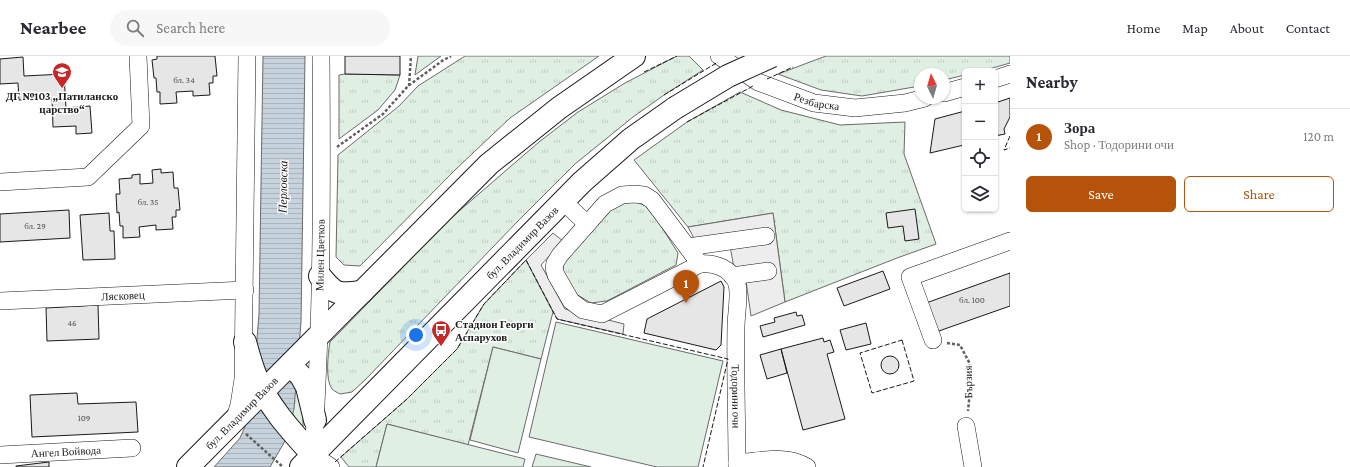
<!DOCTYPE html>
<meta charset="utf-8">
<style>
:root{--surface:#fff;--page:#f7f7f7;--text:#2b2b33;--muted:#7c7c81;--line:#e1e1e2;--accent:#b45309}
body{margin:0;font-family:"Crimson Pro",serif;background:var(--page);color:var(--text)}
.controls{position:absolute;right:12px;top:12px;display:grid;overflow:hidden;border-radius:6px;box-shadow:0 1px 3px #0004}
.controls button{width:36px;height:36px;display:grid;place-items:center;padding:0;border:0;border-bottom:1px solid var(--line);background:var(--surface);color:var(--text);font:20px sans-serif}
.compass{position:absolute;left:914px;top:12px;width:36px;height:36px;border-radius:50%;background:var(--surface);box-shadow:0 1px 3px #0004;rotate:355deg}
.you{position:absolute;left:416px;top:279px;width:14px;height:14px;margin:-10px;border:3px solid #fff;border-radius:50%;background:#1a73e8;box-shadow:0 0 0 6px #1a73e833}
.badge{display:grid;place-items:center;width:26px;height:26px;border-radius:50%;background:var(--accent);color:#fff;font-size:13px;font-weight:700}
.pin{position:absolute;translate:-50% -33px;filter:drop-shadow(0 1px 2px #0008)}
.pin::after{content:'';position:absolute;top:21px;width:14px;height:12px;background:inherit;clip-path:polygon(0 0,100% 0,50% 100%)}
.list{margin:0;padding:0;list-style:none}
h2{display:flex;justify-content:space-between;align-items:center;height:52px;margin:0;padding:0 16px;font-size:17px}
h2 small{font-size:13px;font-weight:400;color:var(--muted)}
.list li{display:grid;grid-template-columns:26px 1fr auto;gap:12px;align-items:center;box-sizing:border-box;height:56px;padding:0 16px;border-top:1px solid var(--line)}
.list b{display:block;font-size:15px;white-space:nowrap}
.list p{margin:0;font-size:13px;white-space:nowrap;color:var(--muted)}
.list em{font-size:13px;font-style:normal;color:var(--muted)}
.actions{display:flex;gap:8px;padding:12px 16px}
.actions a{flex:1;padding:9px 0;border:1px solid var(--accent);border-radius:6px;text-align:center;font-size:14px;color:var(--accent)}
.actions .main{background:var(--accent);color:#fff}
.icon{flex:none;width:22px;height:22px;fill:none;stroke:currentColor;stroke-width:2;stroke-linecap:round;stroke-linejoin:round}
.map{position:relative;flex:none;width:1010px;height:411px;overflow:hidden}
header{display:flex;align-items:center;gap:24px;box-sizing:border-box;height:56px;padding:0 20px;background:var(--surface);border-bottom:1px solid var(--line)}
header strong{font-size:19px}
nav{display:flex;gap:22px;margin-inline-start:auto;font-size:14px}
.search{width:280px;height:36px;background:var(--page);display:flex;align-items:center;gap:10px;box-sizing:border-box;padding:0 14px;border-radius:22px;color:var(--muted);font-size:15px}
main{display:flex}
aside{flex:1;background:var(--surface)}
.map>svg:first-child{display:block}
.grass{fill:url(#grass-tufts);stroke:#6a6a6a}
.park{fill:#e0efe3;stroke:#6a6a6a}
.parking{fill:#ededed;stroke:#6a6a6a}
.water{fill:url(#water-rules);stroke:#6a6a6a}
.building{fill:#e6e6e6;stroke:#1a1a1a}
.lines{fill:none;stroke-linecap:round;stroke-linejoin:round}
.minor-casing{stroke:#1a1a1a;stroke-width:18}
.major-casing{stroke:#1a1a1a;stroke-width:24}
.path{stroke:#5f5f5f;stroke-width:2.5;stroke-dasharray:3 2;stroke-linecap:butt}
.minor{stroke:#fff;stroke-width:17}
.major{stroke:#fff;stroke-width:22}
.major-bridge-casing{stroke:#1a1a1a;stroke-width:24;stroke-linecap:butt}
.major-bridge{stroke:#fff;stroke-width:22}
.fence{stroke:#1a1a1a;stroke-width:1;stroke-dasharray:5 2;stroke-linecap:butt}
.labels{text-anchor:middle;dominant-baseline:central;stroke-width:3;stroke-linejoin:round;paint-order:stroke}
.number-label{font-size:9px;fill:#4d4d4d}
.poi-label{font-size:11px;font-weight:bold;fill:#1a1a1a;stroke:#fff}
.street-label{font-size:11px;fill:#1a1a1a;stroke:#fff}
.water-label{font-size:12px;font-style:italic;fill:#1a1a1a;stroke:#fff}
</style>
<header>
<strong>Nearbee</strong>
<div class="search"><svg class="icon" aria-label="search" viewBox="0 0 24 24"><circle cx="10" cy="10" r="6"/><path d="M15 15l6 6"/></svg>Search here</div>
<nav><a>Home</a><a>Map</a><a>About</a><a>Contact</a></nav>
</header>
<main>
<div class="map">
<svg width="1010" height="411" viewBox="0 0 1010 411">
<defs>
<pattern id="grass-tufts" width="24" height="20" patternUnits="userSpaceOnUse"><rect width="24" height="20" fill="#e0efe3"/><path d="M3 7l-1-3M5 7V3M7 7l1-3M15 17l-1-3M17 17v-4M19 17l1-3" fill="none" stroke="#c0ccc2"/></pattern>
<pattern id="water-rules" width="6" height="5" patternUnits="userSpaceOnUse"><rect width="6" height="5" fill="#c6d2dc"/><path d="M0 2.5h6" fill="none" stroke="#aab4bc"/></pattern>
</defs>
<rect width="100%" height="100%" fill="#fff"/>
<path class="grass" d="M418 0H441L415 19Z
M465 0H599L510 62 455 114 360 210 344 209 336 201 338 99 399 50 418 30Z
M677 0H689L703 14 664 39 633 61 575 108 518 165 365 324 352 336 340 338C338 337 334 335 332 333 325 324 328 297 330 286L451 162 539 86 578 56 625 27Z
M826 0H1010V7L982 15H965V19L944 24V18H920V30L862 40 821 34 778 18Z
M345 18 400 19 395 34 378 54 339 83V19Z
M740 36 781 54 840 69 905 66 904 98 936 188 897 202 785 246 773 157 688 171 634 104 687 66Z
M631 144 649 151 678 197 676 209 607 245 591 247 576 238 563 216V206L614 150Z
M526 204 553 256 541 303 493 291 468 389 387 368 376 411H349L341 401 407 343 457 293 484 248Z
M288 327 303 333V371L302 372 282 341Z"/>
<path class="park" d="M556 266 723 305 698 411H657L529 381Z
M493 291 541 303 518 397 470 384Z
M387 368 525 403 523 411H376Z
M536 398 591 411H532Z"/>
<path class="parking" d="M773 157 785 246 751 260 744 211 734 212 728 179 695 184 688 171Z
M553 177 563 185 541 209 565 253 624 268 623 278 557 263 526 204Z"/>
<path class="water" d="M263 0H305L301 266 294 353 285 385 270 411H214L240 382 251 357 259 258Z"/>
<path class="building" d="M157 0H215L217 20H213V27H209L210 39 193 40V35L176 36 177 47 160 48V36H157L156 22H154L152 4 157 3Z
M345 0H400V19L345 18Z
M23 1 24 20 64 18 66 52 90 50 92 77 76 78V70L53 71 52 43 19 44 18 27 0 28V3Z
M1010 42V61L1004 73 1005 78 995 80V47Z
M965 55V85H963L964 89 930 97 935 63Z
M161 113V117L173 116 174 132H178L180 154H176V161H172L173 173 156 174V169L139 171 140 181 123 182V170H120L119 156 117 157 116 138H120L119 123 132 122V119L140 118V128L153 127 152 114Z
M915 153 919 183 905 185 903 170 888 172 886 157Z
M69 154 70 182 0 186V158Z
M109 157 110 175H114L115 203 83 204 80 159Z
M883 215 890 233 844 250 837 232Z
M1010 217V250L936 276 926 247Z
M721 225 724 231 721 289 716 294 644 277 647 263Z
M98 249 99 283 47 285 46 252Z
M796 256 797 260 802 259 805 269 763 281 760 270 775 266 774 262Z
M866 267 871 288 846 294 840 274Z
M823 282 824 286 830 284 834 296 827 298 845 363 803 374 781 293Z
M781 293 787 317 767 323 760 299Z
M881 309a9 9 0 1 1 18 0a9 9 0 1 1-18 0Z
M77 337 78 348 136 346 138 376 32 381 30 339Z
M49 406V411H16V410Z"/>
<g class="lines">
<g class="minor-casing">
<g id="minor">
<path d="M321 0C322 133 322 266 313 399L331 411"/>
<path id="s1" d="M719 0 758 26 814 47 855 52 905 47 925 42"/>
<path d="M995 23 1010 18"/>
<path d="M944 37 965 31"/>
<path d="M0 126 88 121 141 70 138 0"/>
<path d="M634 138 644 139 652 144 700 208 602 258 583 254 571 245 556 219 554 212 555 207 560 199 605 148 622 139Z"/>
<path d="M563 145 587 168"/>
<path d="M688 191 766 180"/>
<path id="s2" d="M700 208C715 206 732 213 737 228 740 240 736 258 736 271 735 318 737 364 737 411"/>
<path d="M732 220 768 215"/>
<path id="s3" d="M0 245 245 234"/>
<path d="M933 284 910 221 1010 185"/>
<path d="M234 365 239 349 243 323 247 0"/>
<path d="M966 370 973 411"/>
<path id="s4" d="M0 399 132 392"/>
<path d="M737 407C761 405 786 398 807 411"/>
</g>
</g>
<g class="major-casing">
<g id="major">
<path d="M320 220C335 239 338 239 362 236"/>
<path d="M245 286C248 297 251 308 255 318 267 349 291 375 313 399"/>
<path d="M290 309 301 320 307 331 315 364"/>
<path id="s5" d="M188 411 489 108 559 52 634 0"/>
<path id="s6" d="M301 411 582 126 631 83 675 52"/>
</g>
</g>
<path class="path" d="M409 30 411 0
M337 91 383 58 408 30 442 5 451 0
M947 287 960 289 970 308V335L968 355
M246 378 283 411"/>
<use href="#minor" class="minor"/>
<use href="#major" class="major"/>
<g class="major-bridge-casing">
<path id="major-bridge" d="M675 52 728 20 772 0"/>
</g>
<use href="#major-bridge" class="major-bridge"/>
<path class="fence" d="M644 16 677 0
M767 23 793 11
M664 39 718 6
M687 66 753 30
M1010 80 1004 94 1010 92
M902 284 914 325 872 337 860 297Z
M335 406 407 343 457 293 484 248 526 204 557 263 728 303 703 411"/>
</g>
<defs>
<g id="school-pin" transform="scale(1)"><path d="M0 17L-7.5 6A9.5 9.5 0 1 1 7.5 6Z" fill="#c62828" stroke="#fff"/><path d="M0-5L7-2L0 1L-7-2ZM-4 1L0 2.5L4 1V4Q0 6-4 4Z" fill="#fff"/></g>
<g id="bus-pin" transform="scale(1)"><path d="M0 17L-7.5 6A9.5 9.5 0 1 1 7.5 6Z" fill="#c62828" stroke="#fff"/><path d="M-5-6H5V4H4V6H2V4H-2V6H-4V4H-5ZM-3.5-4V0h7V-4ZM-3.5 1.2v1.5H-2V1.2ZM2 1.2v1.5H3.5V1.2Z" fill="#fff"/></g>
</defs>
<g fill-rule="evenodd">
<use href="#school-pin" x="62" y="16"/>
<use href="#bus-pin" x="441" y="274"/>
</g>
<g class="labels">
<g class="number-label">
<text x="184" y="24">бл. 34</text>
<text x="148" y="146">бл. 35</text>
<text x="35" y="170">бл. 29</text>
<text x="972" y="244">бл. 100</text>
<text x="72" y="267">46</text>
<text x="84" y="362">109</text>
</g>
<g class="poi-label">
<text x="62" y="40">ДГ №103 „Патиланско<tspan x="62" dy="13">царство“</tspan></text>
<text x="455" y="268" text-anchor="start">Стадион Георги<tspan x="455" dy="13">Аспарухов</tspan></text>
</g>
<g class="street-label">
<text stroke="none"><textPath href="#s1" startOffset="109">Резбарска</textPath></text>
<text stroke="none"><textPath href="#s6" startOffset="315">бул. Владимир Вазов</textPath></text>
<text transform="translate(320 199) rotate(-89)">Милен Цветков</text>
<text stroke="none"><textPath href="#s3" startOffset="123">Лясковец</textPath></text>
<text transform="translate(968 326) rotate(-91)">Бързия</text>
<text stroke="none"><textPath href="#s2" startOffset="158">Тодорини очи</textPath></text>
<text stroke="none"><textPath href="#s5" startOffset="76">бул. Владимир Вазов</textPath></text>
<text stroke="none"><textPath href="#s4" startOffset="66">Ангел Войвода</textPath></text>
</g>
<g class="water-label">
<text transform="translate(283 131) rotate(-89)">Перловска</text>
</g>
</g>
</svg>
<div class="controls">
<button>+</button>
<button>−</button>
<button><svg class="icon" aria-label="locate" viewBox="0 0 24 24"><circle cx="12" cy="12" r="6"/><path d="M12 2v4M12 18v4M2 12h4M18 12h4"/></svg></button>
<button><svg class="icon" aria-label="layers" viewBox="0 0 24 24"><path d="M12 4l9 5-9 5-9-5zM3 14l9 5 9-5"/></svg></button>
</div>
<svg class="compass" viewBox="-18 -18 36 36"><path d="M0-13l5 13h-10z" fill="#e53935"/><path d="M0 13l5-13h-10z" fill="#7c7c81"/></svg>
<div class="you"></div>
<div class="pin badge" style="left:686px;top:247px">1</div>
</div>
<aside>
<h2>Nearby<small></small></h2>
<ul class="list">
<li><span class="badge">1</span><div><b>Зора</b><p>Shop · Тодорини очи</p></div><em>120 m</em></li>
</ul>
<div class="actions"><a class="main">Save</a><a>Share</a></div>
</aside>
</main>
